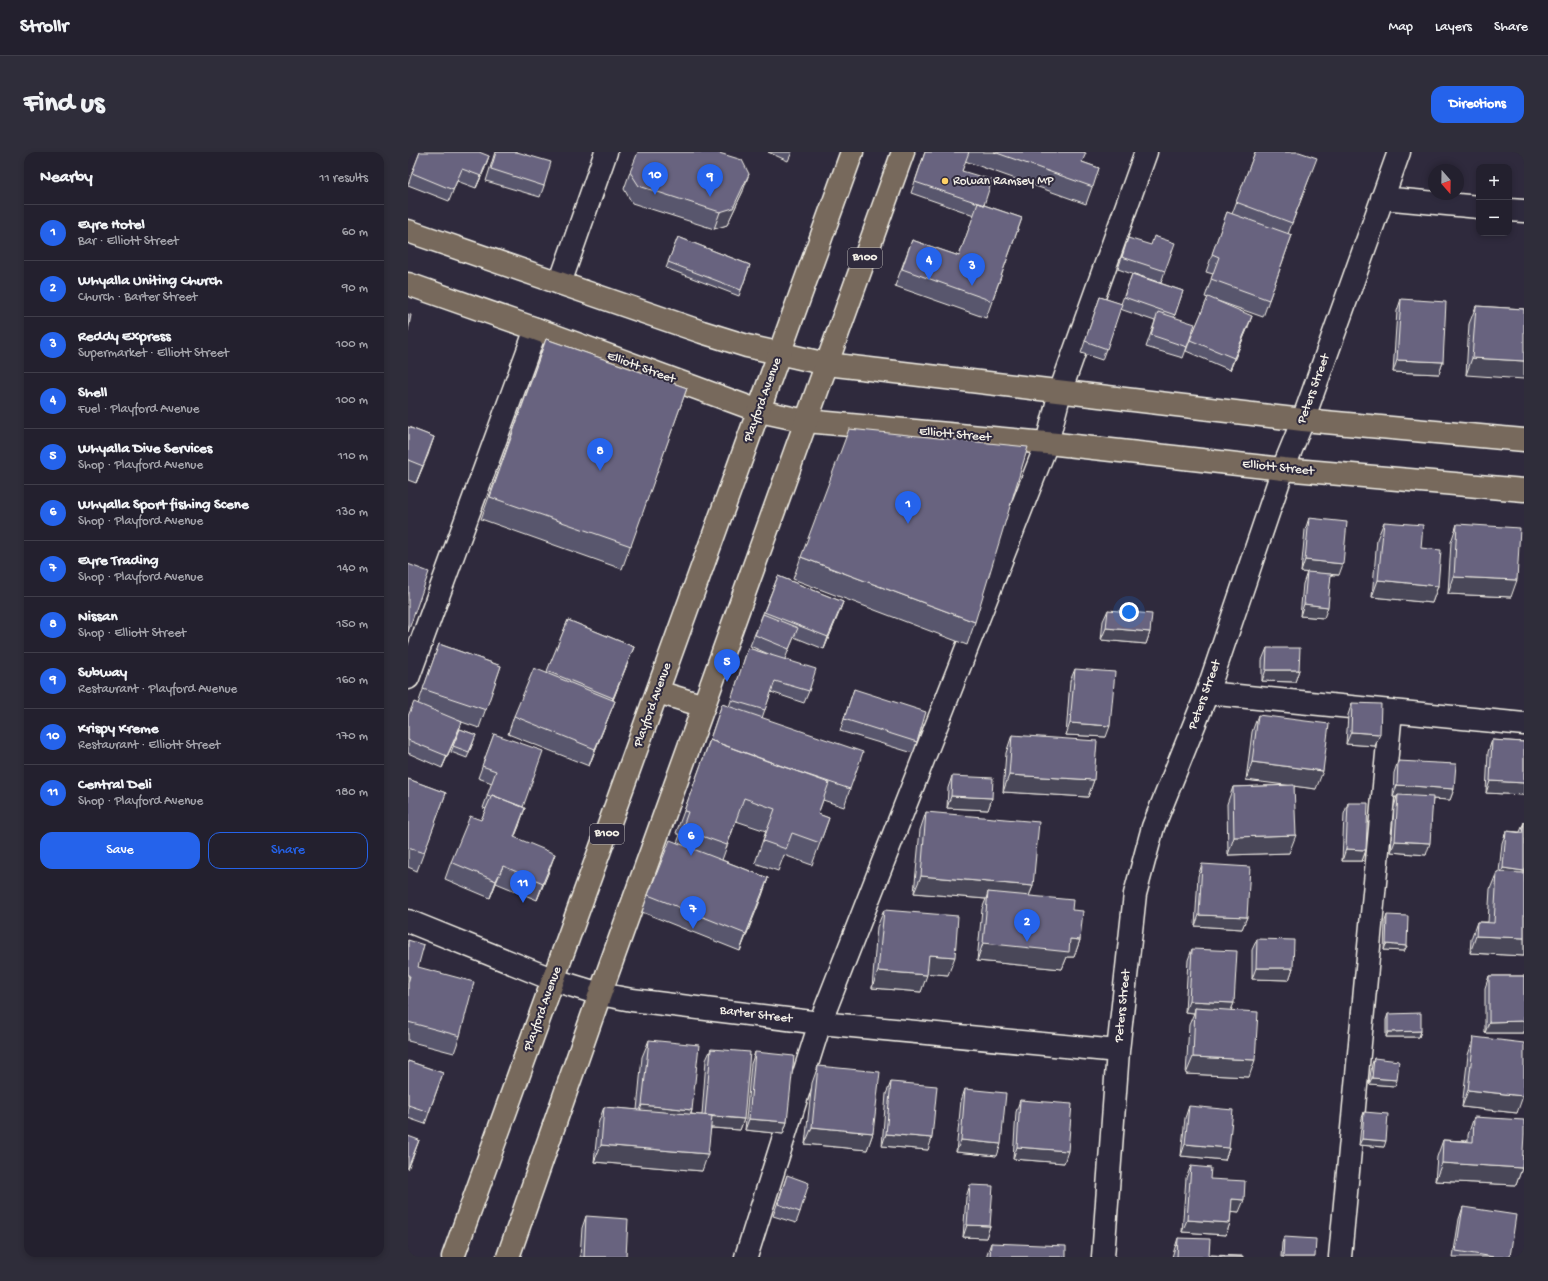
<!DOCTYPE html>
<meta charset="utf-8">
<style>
:root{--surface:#23202e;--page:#2f2d3a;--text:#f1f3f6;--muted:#a3a3aa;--line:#403e4a;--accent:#2563eb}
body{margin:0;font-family:"Gochi Hand",sans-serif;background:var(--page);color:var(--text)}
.controls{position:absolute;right:12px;top:12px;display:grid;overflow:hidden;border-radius:8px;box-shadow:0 2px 6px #0003}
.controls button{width:36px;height:36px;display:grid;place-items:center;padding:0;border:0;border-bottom:1px solid var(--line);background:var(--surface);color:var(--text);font:20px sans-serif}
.compass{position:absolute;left:1020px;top:12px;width:36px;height:36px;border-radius:50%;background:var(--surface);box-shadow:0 2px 6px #0003;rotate:160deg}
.you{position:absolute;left:721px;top:460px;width:14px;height:14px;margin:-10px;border:3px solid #fff;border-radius:50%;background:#1a73e8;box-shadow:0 0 0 6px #1a73e833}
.badge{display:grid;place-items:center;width:26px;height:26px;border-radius:50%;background:var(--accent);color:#fff;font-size:13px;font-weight:700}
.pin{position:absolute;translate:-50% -33px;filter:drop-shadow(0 1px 2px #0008)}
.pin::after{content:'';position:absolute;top:21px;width:14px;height:12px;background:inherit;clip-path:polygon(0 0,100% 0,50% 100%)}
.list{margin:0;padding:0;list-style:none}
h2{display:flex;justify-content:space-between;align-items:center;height:52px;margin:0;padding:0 16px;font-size:17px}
h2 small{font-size:13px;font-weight:400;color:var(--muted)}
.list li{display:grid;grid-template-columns:26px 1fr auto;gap:12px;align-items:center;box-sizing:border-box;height:56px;padding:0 16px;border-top:1px solid var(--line)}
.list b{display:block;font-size:15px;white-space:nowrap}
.list p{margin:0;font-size:13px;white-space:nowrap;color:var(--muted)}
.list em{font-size:13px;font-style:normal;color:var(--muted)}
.actions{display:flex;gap:8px;padding:12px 16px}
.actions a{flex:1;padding:9px 0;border:1px solid var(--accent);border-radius:12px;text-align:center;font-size:14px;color:var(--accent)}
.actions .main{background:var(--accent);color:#fff}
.map{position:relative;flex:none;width:1116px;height:1105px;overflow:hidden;border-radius:12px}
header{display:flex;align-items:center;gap:24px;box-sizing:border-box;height:56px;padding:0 20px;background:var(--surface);border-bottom:1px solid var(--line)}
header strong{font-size:19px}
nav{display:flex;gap:22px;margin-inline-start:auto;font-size:14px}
.intro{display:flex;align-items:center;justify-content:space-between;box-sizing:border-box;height:96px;padding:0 24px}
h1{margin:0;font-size:28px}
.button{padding:10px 18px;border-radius:12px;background:var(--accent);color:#fff;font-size:14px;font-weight:700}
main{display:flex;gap:24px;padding:0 24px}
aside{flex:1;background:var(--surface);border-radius:12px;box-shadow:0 2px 6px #0003}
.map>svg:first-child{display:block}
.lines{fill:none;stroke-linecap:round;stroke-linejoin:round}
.minor-casing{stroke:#f4f1e8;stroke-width:25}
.major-casing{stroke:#f4f1e8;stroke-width:25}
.highway-casing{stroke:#f4f1e8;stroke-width:25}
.minor{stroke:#2f2a3d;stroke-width:22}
.major{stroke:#77695c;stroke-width:22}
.highway{stroke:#77695c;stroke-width:22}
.wall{fill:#59566d;stroke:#f4f1e8}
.shaded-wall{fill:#494659;stroke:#f4f1e8}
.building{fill:#68647f;stroke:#f4f1e8}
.poi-dot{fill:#ffd166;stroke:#2f2a3d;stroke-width:1.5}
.labels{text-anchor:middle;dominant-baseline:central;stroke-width:4;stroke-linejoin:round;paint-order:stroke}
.shield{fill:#2f2a3d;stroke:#b9b5b5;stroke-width:1}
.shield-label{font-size:12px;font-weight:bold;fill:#f4f1e8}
.poi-label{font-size:13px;fill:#f4f1e8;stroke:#2f2a3d;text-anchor:start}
.street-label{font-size:13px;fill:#f4f1e8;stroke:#2f2a3d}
</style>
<header>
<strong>Strollr</strong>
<nav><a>Map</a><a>Layers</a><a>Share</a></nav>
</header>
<div class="intro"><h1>Find us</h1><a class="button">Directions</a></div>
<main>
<aside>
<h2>Nearby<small>11 results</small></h2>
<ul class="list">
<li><span class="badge">1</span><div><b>Eyre Hotel</b><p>Bar · Elliott Street</p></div><em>60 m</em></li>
<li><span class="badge">2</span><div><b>Whyalla Uniting Church</b><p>Church · Barter Street</p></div><em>90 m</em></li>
<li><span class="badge">3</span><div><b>Reddy Express</b><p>Supermarket · Elliott Street</p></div><em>100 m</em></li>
<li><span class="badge">4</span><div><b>Shell</b><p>Fuel · Playford Avenue</p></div><em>100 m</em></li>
<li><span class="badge">5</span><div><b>Whyalla Dive Services</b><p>Shop · Playford Avenue</p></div><em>110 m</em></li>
<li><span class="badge">6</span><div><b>Whyalla Sport fishing Scene</b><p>Shop · Playford Avenue</p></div><em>130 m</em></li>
<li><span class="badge">7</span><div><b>Eyre Trading</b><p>Shop · Playford Avenue</p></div><em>140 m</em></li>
<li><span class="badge">8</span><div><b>Nissan</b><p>Shop · Elliott Street</p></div><em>150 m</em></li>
<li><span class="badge">9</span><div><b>Subway</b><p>Restaurant · Playford Avenue</p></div><em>160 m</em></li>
<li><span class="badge">10</span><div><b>Krispy Kreme</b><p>Restaurant · Elliott Street</p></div><em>170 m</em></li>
<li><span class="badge">11</span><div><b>Central Deli</b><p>Shop · Playford Avenue</p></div><em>180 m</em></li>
</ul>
<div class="actions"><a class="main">Save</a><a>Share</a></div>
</aside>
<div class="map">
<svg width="1116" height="1105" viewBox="0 0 1116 1105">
<rect width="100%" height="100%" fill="#2f2a3d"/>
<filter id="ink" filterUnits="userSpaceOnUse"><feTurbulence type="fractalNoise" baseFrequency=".025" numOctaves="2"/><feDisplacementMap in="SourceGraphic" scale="8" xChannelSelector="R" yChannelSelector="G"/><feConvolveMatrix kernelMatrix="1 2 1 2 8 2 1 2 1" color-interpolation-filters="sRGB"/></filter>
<g filter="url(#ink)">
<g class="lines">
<g class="minor-casing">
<path id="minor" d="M974 46 1071 55
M1101 58 1116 59
M152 131 198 0
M0 526 128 177
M799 541 1116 572
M0 769 146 828 192 842 224 848 412 871 710 899
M338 1105 412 871 639 291 652 240 738 0
M695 1105 710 899 727 742 745 675 799 541 875 317 895 268 991 0
M932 1105 983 559"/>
</g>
<g class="major-casing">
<path id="major" d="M0 79 294 180 339 194 419 212 895 268 1116 288
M0 132 128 177 351 259 398 269 649 292 875 317 1116 338"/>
</g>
<g class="highway-casing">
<path id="highway" d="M250 540 296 554
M45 1105 444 0
M100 1105 192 842 495 0"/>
</g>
<use href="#minor" class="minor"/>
<use href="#major" class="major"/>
<use href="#highway" class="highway"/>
</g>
<path class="wall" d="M12 0 77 16 68 36 49 29 41 49 0 33 4 21Z
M87 0H109L136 34 132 45 78 29Z
M360 0H384L380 9Z
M517 0H675L674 10 691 16 678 52 557 9 554 19 576 53 614 66 578 166 487 134 504 88 551 104 566 63 503 41Z
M847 0 902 24 880 82 884 83 855 165 807 148 840 175 822 218 778 199 782 188 800 146 797 145 805 122 798 120 819 60 824 62Z
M222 20 335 39 319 73 306 77 224 51 216 37Z
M270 85 342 113 331 144 258 116Z
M720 86 757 119 753 131 726 122 775 139 766 165 779 195 775 206 738 195 747 169 712 157 694 208 673 201 692 145 713 152 724 122 710 117Z
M993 147 1035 210 1031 222 985 220 989 159Z
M1068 154 1116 157 1058 223 1061 172Z
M138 187 279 236 214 417 73 367Z
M0 275 26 285 8 331 0 328Z
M901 366 931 423H923L916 466 892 464 895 432 899 420 900 421 893 420 897 378Z
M976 370 1013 396 1030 434 1024 451 964 445 969 387Z
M1049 372 1103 445 1040 442 1043 390Z
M393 405 567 470 559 493 385 427Z
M370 424 435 450 416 497 386 485 377 507 401 539 396 551 363 540 354 566 442 637 436 655 415 648 410 662 421 666 404 713 376 703 370 719 347 711 358 679 328 669 314 708 360 726 332 799 234 760 240 743 269 691 272 683 268 681 295 607 314 552 321 555 340 496 365 504 342 494Z
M700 458 742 480 738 492 693 488 695 469Z
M160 468 226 495 205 548 200 566 181 614 100 582 106 564 139 521Z
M31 492 93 514 71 576 48 568 54 570 49 582 34 616 0 601V564L10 552Z
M859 496 891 518 887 530 854 529V508Z
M667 517 698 585 658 583 662 529Z
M446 537 509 590 505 601 432 579Z
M944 551 967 594 938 592 940 563Z
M850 563 908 637 886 634 881 701 820 703 819 652 825 635 883 633 838 628 844 580Z
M52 577 68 583 59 606 43 600Z
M86 582 115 655 111 674 106 686 141 719 129 748 88 731 82 746 37 727 43 710 73 668 78 657 75 656 84 631 70 626Z
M604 583 686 628 680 645 595 640 598 601Z
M1084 588 1116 590V643L1078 641 1080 600Z
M990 609 1046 637 1042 648 1025 647 1018 703 983 700 986 655 989 645H985L986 621Z
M544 624 584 646 580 658 539 656 540 636Z
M0 627 38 641 9 719 0 715Z
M940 651 958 698 954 709H934L936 662Z
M518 660 625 734 621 744 664 758 672 788 666 805H659L654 817 569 809 574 757 578 747 506 741 512 678Z
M1116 670V804L1062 801 1063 787 1069 770H1080L1082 737 1089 720H1091L1094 691 1098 679 1112 680Z
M794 712 839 765 834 777 787 774 790 724Z
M476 758 540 823 519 821 513 840 464 836 469 775Z
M979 763 999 794 996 799 976 798 977 769Z
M849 787 885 816 881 828 844 827V798Z
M0 788 10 815 52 884 46 901 0 889Z
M784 797 826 851 823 858 841 925 778 922 781 873 786 861 777 860 780 808Z
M1081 824H1116V881H1077V836Z
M980 862 1013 879 1011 885H978V868Z
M1066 885 1109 961 1054 955 1060 903Z
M241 888 284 958 283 962 294 963 298 908 303 897 336 967 332 978 303 976 294 1019 186 1010 190 972 196 955 229 958 234 905Z
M347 900 379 970 375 982 337 978 343 912Z
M966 906 987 934 961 932 964 912Z
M0 909 35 921 17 972 0 966Z
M410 914 465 981 459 998 397 992 404 931Z
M483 930 520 998 474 994 478 942Z
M557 937 589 1004 548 1000 553 949Z
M612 948 656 1011 605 1007 608 960Z
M781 954 821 996 817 1008 773 1004 777 966Z
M956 960 976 995 951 993 954 966Z
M1066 965 1114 1016 1108 1033 1027 1029 1029 1005 1035 988 1060 989V983Z
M783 1014 802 1027 831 1060 823 1059 822 1071 818 1083 774 1080 778 1026Z
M379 1023 392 1060 388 1071 365 1064Z
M562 1033 582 1074 578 1086 555 1085 558 1045Z
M1055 1055 1102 1105H1045L1051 1067Z
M178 1064 218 1105H172L174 1076Z
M876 1085 907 1105H873L874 1091Z
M770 1086 801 1103 835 1105H764Z
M583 1091 658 1105H579V1102Z"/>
<path class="shaded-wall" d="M81 4 77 16 68 36 73 24Z
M341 22 335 39 319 73 306 77 312 60Z
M844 164 840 175 822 218 826 206Z
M1064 206 1116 209V227L1058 223Z
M989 208 1035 210 1031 222 985 220Z
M26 285 20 303 8 331 15 314Z
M897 408 935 412 931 423 893 420Z
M1046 425 1109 428 1103 445 1040 442Z
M970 428 1030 434 1024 451 964 445Z
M435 450 431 461 416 497 420 485Z
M896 452 920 455 916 466 892 464Z
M698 476 742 480 738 492 693 488Z
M226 495 219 512 199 563 205 546Z
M858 518H891L887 530 854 529Z
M207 549 200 566 181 614 187 597Z
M54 570 49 582 34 616 39 604Z
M662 571 702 574 698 585 658 583Z
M943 580 972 582 967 594 938 592Z
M844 610 915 619 908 637 838 628Z
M601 623 686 628 680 645 595 640Z
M1082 629 1116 631V643L1078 641Z
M989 633 1046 637 1042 648 990 645V643L989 645H985Z
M543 644 584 646 580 658 539 656Z
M117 656 111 674 99 703 106 685Z
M888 683 881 701 820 703 826 685Z
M987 689 1022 691 1018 703 983 700Z
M938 697 958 698 954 709H934Z
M147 702 141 719 129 748 135 731Z
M95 714 88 731 82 746 88 729Z
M1095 716 1116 719V731L1090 728Z
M513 724 625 734 618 751 580 740 578 747 506 741Z
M360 726 354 744 332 799 338 782Z
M791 763 839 765 834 777 787 774Z
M1068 784 1116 786V804L1062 801Z
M662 787 672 788 666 805H659L654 817 569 809 575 791Z
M978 792 999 794 996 799 976 798Z
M521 803 547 805 540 823 514 821Z
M848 816H885L881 828 844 827Z
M470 819 519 823 513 840 464 836Z
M781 849 826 851 821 863 787 856 786 861 777 860Z
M1116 869V881H1077L1081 870Z
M1013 879 1011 885H978L980 880Z
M785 905 847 908 841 925 778 922Z
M964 926 989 928 987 934 961 932Z
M1060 938 1115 944 1109 961 1054 955Z
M234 953 284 958 278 975 228 970Z
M297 964 336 967 332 978 293 975Z
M341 967 379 970 375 982 337 978Z
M404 975 465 981 459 998 397 992Z
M478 982 524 986 520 998 474 994Z
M954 987 978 989 976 995 951 993Z
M11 988 5 1005 0 1017V1016Z
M553 988 593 992 589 1004 548 1000Z
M777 992 821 996 817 1008 773 1004Z
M193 993 300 1002 294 1019 186 1010Z
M609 995 660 999 656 1011 605 1007Z
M1034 1011 1114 1016 1108 1033 1027 1029Z
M824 1047 836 1048 831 1060 820 1059Z
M779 1068 822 1071 818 1083 774 1080Z
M559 1073 582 1074 578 1086 555 1085Z"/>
<path class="building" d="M12 0H71L81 4 73 24 54 17 45 38 4 21Z
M88 0H109L143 10 136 34 83 17Z
M230 0H308L334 8 341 22 325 56 312 60 231 34 222 20Z
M517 0H561L554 19 584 28 576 53 507 30Z
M586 0H675L678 1 674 10 691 16 685 35Z
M847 0H891L909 6 884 71 828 50Z
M570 51 614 66 584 149 494 117 504 88 551 104Z
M819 60 884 83 861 148 803 127 811 105 804 102Z
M746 84 767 91 757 119 714 105 720 86 743 93Z
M270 85 342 113 333 138 260 110Z
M724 122 775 139 767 163 716 145Z
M692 145 714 152 699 197 677 189Z
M800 145 844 164 826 206 782 188Z
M993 147 1038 150 1035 210 989 208Z
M1068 154 1116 157V209L1064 206Z
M750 160 787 172 779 195 743 183Z
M0 162 3 163 0 179Z
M138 187 279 236 223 394 82 345Z
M0 275 26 285 15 314 0 308Z
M441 277 620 295 567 470 393 405Z
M901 366 939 370 935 412 897 408Z
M976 370 1015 373 1013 396 1033 398 1030 434 970 428Z
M1049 372 1112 376 1109 428 1046 425Z
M0 412 21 420 0 480Z
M899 420 923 422 920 455 896 452Z
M370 424 435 450 420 485 356 460Z
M700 458 744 462 742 480 698 476Z
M355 462 390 476 381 497 347 483Z
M160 468 226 495 205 546 139 519Z
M31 492 93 514 78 558 15 537Z
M340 496 408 517 401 539 367 529 357 558 323 548Z
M859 496H892L891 518H858Z
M126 516 207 549 187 597 106 564Z
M667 517 707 520 702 574 662 571Z
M446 537 518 560 509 590 436 567Z
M6 550 54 570 39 604 0 588V564Z
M944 551 973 552 972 582 943 580Z
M314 552 455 600 442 637 370 613 302 588 301 590Z
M850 563 921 572 915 619 844 610Z
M52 577 68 583 61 600 45 594Z
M86 582 135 599 115 655 84 643 83 645 79 644 88 619 74 614Z
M604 583 689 589 686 628 601 623Z
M302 588 421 631 410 662 421 666 412 691 384 681 378 697 355 689 367 657 336 646 319 693 274 677 280 660 276 659Z
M1084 588 1116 590V631L1082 629Z
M990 609 1048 612 1046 637 989 633Z
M544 624 585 626 584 646 543 644Z
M0 627 38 641 16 701 0 696Z
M886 633 888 683 826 685 825 635Z
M84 643 117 656 106 685 147 702 135 731 95 714 88 729 43 710 62 664 73 668Z
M990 643 1025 645 1022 691 987 689Z
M940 651H960L958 698 938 697Z
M518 660 631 670 625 734 513 724Z
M1116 670V719L1095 716 1098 679 1114 681Z
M262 688 360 726 338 782 240 743Z
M794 712 842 715 839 765 791 763Z
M1089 720 1116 721V786L1068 784 1069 770 1086 771Z
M580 740 665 748 664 758 675 759 672 788 662 787 661 800 575 791Z
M476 758 550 764 547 805 521 803 519 823 470 819Z
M979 763 1000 764 999 794 978 792Z
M849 787 886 788 885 816H848Z
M0 788 16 793 10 815 66 830 52 884 0 870V831L2 824H0Z
M784 797 829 799 826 851 781 849Z
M1081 824H1116V869L1081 870Z
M787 856 850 860 847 908 785 905Z
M1013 861V879L980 880V862Z
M1066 885 1116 891V937L1115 944 1060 938Z
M241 888 291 893 284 958 234 953Z
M303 897 342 900 336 967 297 963Z
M347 900 386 904 379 970 341 967Z
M966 906 991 909 989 928 964 926Z
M0 909 35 921 21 960 0 953Z
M410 914 472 920 465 981 404 975Z
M483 930 529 934 524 986 478 982Z
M557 937 598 941 593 992 553 988Z
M612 948 664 952 660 999 609 995Z
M781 954 825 958 821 996 777 992Z
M196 955 304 964 300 1002 193 993Z
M956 960 980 962 978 989 954 987Z
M1066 965 1116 968V982L1114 1016 1034 1011 1035 988 1065 990Z
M0 984 11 988 0 1016Z
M783 1014 803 1016 802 1027 837 1029 836 1048 824 1047 822 1071 779 1068Z
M379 1023 401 1031 392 1060 370 1052Z
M562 1033 585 1034 582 1074 559 1073Z
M1055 1055 1108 1063 1102 1105H1086L1048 1099Z
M178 1064 220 1067 218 1105H176Z
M876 1085 908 1087 907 1105H875Z
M770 1086 802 1087 801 1103 835 1104V1105H769Z
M583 1091 658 1094V1105H582Z"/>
</g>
<circle class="poi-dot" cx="537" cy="29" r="4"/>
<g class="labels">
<g class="shield">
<rect x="440" y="96" width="34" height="20" rx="3"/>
<rect x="182" y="672" width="34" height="20" rx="3"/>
</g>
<g class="shield-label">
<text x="457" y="106">B100</text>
<text x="199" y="682">B100</text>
</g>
<g class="poi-label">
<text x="545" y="29">Rowan Ramsey MP</text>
</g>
<g class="street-label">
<text transform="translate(233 216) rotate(20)">Elliott Street</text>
<text transform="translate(906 237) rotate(-70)">Peters Street</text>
<text transform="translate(355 248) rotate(-70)">Playford Avenue</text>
<text transform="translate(547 283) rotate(5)">Elliott Street</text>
<text transform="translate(870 316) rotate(6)">Elliott Street</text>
<text transform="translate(797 543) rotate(-70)">Peters Street</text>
<text transform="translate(245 553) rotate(-70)">Playford Avenue</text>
<text transform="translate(715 854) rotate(-84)">Peters Street</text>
<text transform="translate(135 857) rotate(-70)">Playford Avenue</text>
<text transform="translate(348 863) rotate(7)">Barter Street</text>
</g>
</g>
</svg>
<div class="controls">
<button>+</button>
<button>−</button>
</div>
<svg class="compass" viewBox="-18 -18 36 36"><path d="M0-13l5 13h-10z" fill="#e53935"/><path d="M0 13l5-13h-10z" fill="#a3a3aa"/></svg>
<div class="you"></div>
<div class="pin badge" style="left:500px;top:372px">1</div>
<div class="pin badge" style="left:619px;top:790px">2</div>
<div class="pin badge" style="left:564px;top:134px">3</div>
<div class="pin badge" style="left:521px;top:128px">4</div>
<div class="pin badge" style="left:319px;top:530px">5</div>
<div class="pin badge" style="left:283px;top:704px">6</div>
<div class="pin badge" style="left:285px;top:777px">7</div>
<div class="pin badge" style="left:192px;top:319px">8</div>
<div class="pin badge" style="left:302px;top:45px">9</div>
<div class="pin badge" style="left:247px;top:43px">10</div>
<div class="pin badge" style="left:115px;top:751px">11</div>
</div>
</main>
